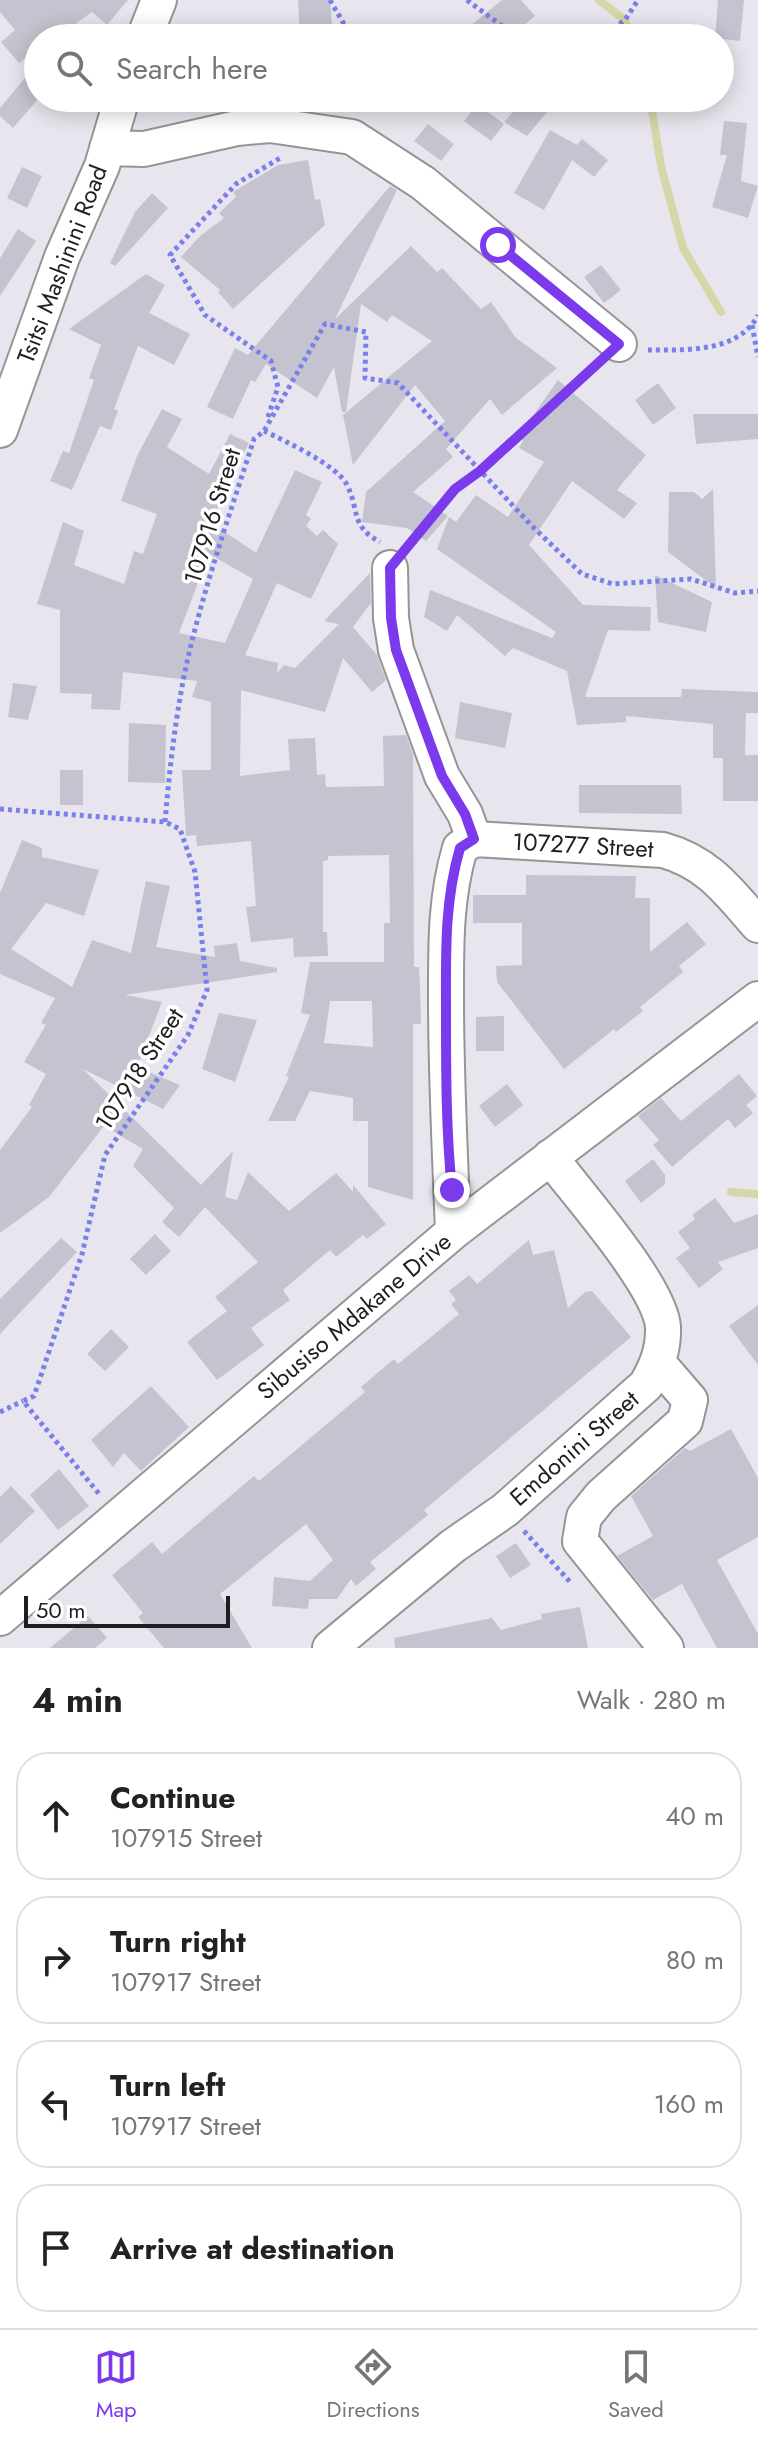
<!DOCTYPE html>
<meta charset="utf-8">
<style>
:root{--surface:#fff;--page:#f2f2f2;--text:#222;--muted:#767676;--line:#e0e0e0;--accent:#7c3aed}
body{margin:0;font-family:Jost,sans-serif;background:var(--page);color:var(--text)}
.scale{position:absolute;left:24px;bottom:20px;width:206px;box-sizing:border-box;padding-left:8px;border:4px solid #1e1e1e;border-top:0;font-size:22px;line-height:28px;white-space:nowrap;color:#1e1e1e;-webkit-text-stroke:6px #fff;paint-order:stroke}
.stop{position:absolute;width:24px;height:24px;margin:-18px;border:6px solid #7c3aed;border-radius:50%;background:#fff}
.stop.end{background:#7c3aed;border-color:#fff;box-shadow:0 2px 8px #0008}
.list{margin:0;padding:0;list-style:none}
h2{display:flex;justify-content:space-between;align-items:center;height:104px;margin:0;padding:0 32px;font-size:34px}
h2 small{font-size:26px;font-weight:400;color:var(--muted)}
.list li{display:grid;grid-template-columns:52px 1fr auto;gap:24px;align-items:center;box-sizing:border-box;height:128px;margin:0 16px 16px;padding:0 16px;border:2px solid var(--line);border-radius:32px}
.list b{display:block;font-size:30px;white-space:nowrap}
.list p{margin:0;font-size:26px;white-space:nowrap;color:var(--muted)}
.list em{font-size:26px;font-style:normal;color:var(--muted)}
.icon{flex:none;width:44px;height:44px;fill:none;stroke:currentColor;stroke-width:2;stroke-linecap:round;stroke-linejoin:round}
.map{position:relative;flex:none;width:758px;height:1648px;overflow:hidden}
.search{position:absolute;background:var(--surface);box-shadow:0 4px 20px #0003;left:24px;right:24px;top:24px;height:88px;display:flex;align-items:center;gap:20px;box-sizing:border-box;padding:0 28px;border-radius:44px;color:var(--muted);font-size:30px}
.sheet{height:680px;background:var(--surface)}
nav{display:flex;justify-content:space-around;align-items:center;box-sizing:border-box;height:112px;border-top:2px solid var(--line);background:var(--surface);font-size:22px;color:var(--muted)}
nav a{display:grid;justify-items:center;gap:4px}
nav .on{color:var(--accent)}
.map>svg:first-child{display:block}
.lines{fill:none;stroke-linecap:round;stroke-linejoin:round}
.stream{stroke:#d5d7a9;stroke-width:8}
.building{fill:#c6c3d0;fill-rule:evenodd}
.minor-casing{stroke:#959595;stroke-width:38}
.path{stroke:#7881eb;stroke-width:5;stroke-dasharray:4 4;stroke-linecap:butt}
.minor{stroke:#fff;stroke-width:34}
.route{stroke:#7c3aed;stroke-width:10}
.labels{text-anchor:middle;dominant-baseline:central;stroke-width:7;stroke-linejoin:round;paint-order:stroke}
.street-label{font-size:24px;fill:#1e1e1e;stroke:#fff}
</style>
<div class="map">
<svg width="758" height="1648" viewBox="0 0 758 1648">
<rect width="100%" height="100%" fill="#e9e5ee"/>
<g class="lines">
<path class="stream" d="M599 0 625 20 631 38
M650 98 661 166 683 248 721 312
M731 1192 758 1194"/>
</g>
<path class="building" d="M0 0H128L107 25 92 12 64 32 62 29 51 38H38V48L19 63 1 42 15 30 0 12Z
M298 0H330L333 38H300Z
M502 0H521L535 16 509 38H455Z
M718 0H744L740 41 715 38Z
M38 62V99L13 128 0 116V108Z
M525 98H559L527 136 504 122Z
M477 104 504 124 491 141 464 121Z
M724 121 747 123 741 181 758 186 748 218 712 207 727 155H720Z
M428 124 454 144 441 161 414 141Z
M550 130 577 145 582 139 608 160 594 177 572 160 544 210 514 193Z
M308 160 315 200 320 199 325 225 233 309 218 292 220 290 181 257 200 236 224 218 219 213 236 197 233 192 278 165Z
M22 167 42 176 27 208 7 198Z
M390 186 397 190 335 319 411 246 437 272 442 268 481 309 491 302 516 338 557 368 502 415 490 399 446 449 453 457 413 492 448 516 426 541 407 528 362 522 366 492 445 421 415 385 353 465 343 415 432 341 392 315 387 322 361 304 346 412H342L334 367 317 398 266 364 255 382 251 380 233 419 207 407 235 348 248 355Z
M152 193 168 208 115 266 110 263 135 212Z
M18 229 36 241 0 296V258Z
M601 265 621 290 604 303 584 277Z
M146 274 165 285 149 313 190 334 174 365 138 346 114 409 118 411 111 430 100 426 72 490 50 481 63 451 69 453 94 380 89 378 101 345 69 329Z
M558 380 646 455 617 490 637 503 624 519 572 481 529 545 583 605 651 607 650 631 608 630 585 697H681L682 689 758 692V713H746L745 755H758V801H723V758H713V724L626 716V722L577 725 567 671 513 648 505 656 457 615 447 631 424 617 430 590 552 638 556 632 437 549 449 517 456 522 476 495 508 517 544 462 519 448 523 441 519 435Z
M658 383 676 408 653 425 635 400Z
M162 409 182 419 167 447 209 474 230 434 249 443 220 501 213 524 256 553 295 470 322 482 306 515 311 519 306 526 317 536 323 530 338 544 311 599 277 583 245 655 278 663 277 673 284 665 295 668 339 624 324 621 370 573 371 603 353 627 377 655 386 680 372 692 343 658 325 712 241 690 240 776 290 770 288 739 315 738 317 775 325 774 326 787 384 786 383 736 406 735 413 754 414 967H419L420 987 421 1024H413V1200L368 1187V1121H353V1098L310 1091 295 1121H268L289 1077 286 1076 310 1015 301 1013 310 962H384V923H390L389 855 328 856V860L323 861V932H327L328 956 294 957 293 938 251 942 246 907 256 906 251 841 197 846 196 835 186 836 182 770H211V702L192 697 197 681 123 672 120 710 91 709 92 694 60 693V610L37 604 63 522 84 531 74 565 124 584 134 551 143 554 157 514 121 501 137 456ZM209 554 253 579 225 643 179 633ZM330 1001H372L373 1047 324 1043Z
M693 414H758V439L696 444Z
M713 489 716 588 668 552 669 492H694L702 499Z
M655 575 712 602 706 632 658 622Z
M13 683 37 686 28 720 8 717Z
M460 702 512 713 505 748 455 738Z
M129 723 166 725 165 783 128 782Z
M60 770H83V805H60Z
M579 785H681L682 814 579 813Z
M22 840 42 848V857L99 870 84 916 46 903 11 949 72 987 92 940 131 953 146 881 170 886 156 947 215 957 214 946 237 943 240 961 277 968V972L125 995 162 1002 137 1067 180 1085 163 1109 83 1069 201 1185 233 1151 225 1197 237 1200 248 1172 289 1211 336 1173 353 1192V1185L386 1224 367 1239 363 1235 336 1257 330 1250 283 1290 290 1300 251 1328 264 1345 217 1380 187 1342 227 1311 215 1297 258 1262 205 1207 179 1237 162 1222 174 1208 133 1166 143 1149 104 1126 49 1197 0 1233V1150L32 1107 29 1105 46 1074 24 1062 46 1025 41 1023 55 998 0 974V893Z
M526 875 636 876 635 898H650V952L687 922 706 944 679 966 683 972 640 1007 643 1011 616 1032 614 1029 564 1069 497 982 496 966 522 965V923H473V895H526Z
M219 1013 257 1020 235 1082 202 1069Z
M504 1016V1051H476V1017Z
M739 1074 757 1096 746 1105 753 1113 735 1128 728 1119 672 1167 653 1145 659 1140 638 1116 661 1098 681 1121Z
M507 1084 523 1105 495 1127 479 1106Z
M653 1159 665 1175V1184L641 1203 625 1181Z
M715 1198 734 1223 758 1214V1248L718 1262 723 1269 699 1288 676 1258 690 1248 678 1232 695 1219 692 1215Z
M155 1234 171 1251 146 1275 130 1259Z
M61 1238 77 1252 0 1334V1299Z
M529 1240 533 1255 554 1250 568 1308 585 1292 592 1291 631 1337 424 1510 428 1515 370 1562 376 1569 356 1586 351 1579 337 1599H309L308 1609 272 1606 274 1577 310 1581 333 1560 306 1524 220 1594 252 1648H164L138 1617 143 1613 112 1575 152 1542 162 1554 254 1476 259 1481 365 1392 361 1387 394 1359 398 1364 459 1314 451 1304 456 1300 449 1291 469 1275 477 1284Z
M758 1305V1365L729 1326Z
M111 1329 129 1347 105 1371 87 1354Z
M151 1386 189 1427 141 1471 124 1453 113 1467 91 1440Z
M731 1429 758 1478V1537L717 1560 758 1634V1648H717L682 1584 653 1600 617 1556 653 1536 631 1496 685 1448 690 1451Z
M59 1469 89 1506 58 1530 30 1495Z
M11 1486 35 1511 0 1544V1497Z
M516 1543 531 1565 510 1578 496 1556Z
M580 1607 588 1648H395L394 1638 492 1618 501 1630 542 1619 541 1614Z
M88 1616 107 1638 95 1648H50Z"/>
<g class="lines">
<g class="minor-casing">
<path id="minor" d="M144 38 159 0
M107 148 144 149 237 128 270 125 352 137 423 183 619 344
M0 430 62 257 102 166 122 98
M390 568 391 618 396 650 442 776 465 814 474 839 460 848C445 899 446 946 446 999 446 1077 450 1154 453 1232
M474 839 663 850C709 863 728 891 758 925
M659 1364 690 1400 685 1421 601 1496 584 1517 580 1541 666 1648
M0 1618 453 1232 758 999
M330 1648 453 1546 505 1510 646 1385C657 1366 664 1349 663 1327 660 1286 577 1193 550 1157"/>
</g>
<path class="path" d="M330 0 352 38
M467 0 514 35 537 38
M546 38H560
M600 38 625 20 638 0
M752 325 758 357
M648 350C684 350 739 353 758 315
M268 417 278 387 271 361 205 315 170 255 236 184 282 157
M264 431C285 441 337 465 347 485 360 511 350 526 380 542
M407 547 455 489 480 471 598 363
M0 809 165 822 180 829 195 872 207 990 188 1035 105 1155 82 1254 34 1396 23 1401 100 1495
M165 822C170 763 177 702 191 645 208 576 232 507 254 439L264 431 325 324 366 332 365 378 398 383 533 527 582 574 613 584 691 579 735 593 758 591
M0 1412 23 1401
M524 1531 571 1583"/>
<use href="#minor" class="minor"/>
</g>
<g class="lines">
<path class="route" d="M452 1190C446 1131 446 1072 446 1012 446 955 444 903 460 848L474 839 465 814 442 776 396 650 391 618 390 568 455 489 480 471 619 344 498 245"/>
</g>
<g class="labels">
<g class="street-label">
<text transform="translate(62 264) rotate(-69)">Tsitsi Mashinini Road</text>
<text transform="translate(212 516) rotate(-73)">107916 Street</text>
<text transform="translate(583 845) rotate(3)">107277 Street</text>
<text transform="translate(139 1069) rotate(-57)">107918 Street</text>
<text transform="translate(354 1316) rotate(-40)">Sibusiso Mdakane Drive</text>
<text transform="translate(574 1448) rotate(-41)">Emdonini Street</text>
</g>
</g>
</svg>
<div class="scale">50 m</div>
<div class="stop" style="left:498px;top:245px"></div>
<div class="stop end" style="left:452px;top:1190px"></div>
<div class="search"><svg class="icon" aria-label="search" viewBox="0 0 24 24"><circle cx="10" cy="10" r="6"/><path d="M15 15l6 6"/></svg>Search here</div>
</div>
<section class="sheet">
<h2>4 min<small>Walk · 280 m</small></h2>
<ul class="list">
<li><svg class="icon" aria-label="ahead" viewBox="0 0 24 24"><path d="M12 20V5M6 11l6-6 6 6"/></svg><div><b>Continue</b><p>107915 Street</p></div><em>40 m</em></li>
<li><svg class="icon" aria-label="right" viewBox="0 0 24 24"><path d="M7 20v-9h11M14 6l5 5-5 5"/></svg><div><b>Turn right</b><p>107917 Street</p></div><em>80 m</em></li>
<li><svg class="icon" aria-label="left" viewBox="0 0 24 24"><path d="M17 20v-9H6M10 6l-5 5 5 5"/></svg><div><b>Turn left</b><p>107917 Street</p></div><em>160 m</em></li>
<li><svg class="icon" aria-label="arrive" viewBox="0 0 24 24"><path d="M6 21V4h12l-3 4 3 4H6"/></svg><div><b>Arrive at destination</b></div></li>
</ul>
</section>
<nav>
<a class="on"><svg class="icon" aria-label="map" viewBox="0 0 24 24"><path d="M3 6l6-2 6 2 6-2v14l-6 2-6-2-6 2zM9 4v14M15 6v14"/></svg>Map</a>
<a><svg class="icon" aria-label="directions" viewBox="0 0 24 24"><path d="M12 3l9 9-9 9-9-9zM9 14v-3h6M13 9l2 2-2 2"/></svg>Directions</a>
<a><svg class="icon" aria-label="saved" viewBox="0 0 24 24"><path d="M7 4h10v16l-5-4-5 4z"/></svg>Saved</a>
</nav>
